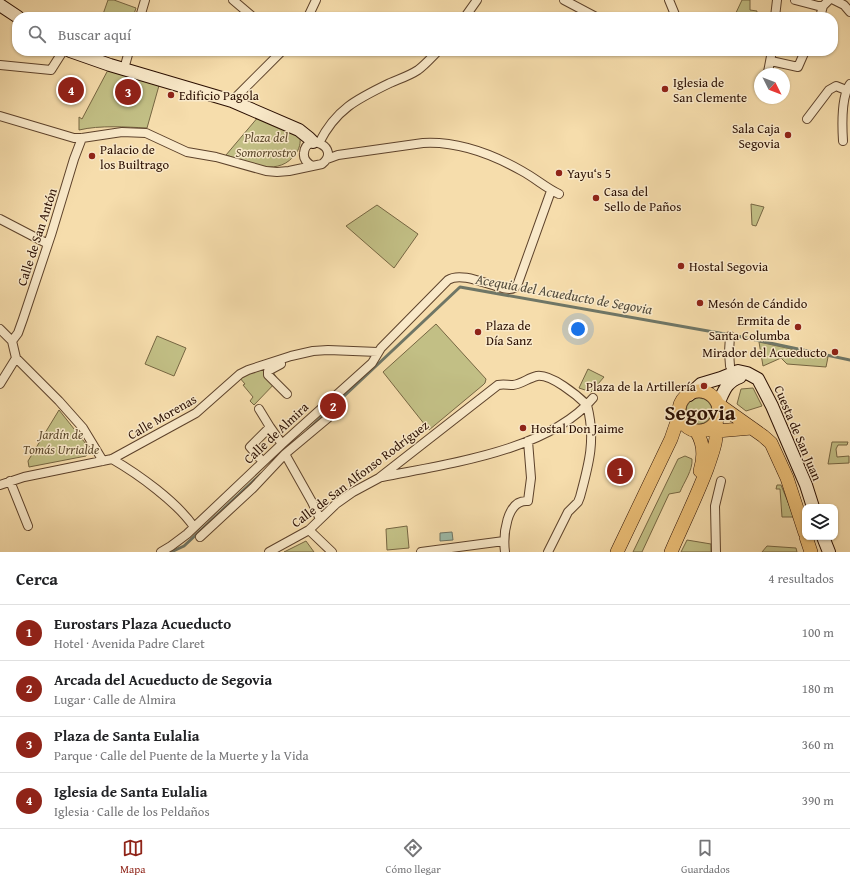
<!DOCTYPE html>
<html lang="es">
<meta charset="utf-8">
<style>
:root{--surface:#fff;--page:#f2f2f2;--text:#202124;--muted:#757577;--line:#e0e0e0;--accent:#8f2418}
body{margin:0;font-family:"Gentium Book Plus",serif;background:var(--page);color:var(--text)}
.controls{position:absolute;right:12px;bottom:12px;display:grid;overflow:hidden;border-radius:8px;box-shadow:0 1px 3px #0004}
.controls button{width:36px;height:36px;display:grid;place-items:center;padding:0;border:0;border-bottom:1px solid var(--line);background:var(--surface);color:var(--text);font:20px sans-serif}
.compass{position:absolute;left:754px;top:68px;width:36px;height:36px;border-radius:50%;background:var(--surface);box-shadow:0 1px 3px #0004;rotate:132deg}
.you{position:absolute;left:578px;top:329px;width:14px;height:14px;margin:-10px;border:3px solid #fff;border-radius:50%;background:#1a73e8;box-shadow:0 0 0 6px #1a73e833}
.badge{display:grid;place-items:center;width:26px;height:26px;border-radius:50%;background:var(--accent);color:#fff;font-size:13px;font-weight:700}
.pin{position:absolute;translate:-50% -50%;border:2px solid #fff;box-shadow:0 1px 4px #0006}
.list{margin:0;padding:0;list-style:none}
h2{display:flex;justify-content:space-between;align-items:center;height:52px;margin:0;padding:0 16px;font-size:17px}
h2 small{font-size:13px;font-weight:400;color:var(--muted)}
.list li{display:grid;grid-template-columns:26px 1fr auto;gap:12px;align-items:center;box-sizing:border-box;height:56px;padding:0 16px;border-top:1px solid var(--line)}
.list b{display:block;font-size:15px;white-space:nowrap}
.list p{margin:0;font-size:13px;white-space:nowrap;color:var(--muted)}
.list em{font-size:13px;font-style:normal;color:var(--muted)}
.icon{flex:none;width:22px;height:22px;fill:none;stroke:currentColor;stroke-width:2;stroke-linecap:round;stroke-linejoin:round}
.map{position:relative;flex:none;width:850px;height:552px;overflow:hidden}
.search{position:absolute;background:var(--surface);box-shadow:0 1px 3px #0004;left:12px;right:12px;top:12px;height:44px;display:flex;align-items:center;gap:10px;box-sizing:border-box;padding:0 14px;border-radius:16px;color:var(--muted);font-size:15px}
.sheet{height:276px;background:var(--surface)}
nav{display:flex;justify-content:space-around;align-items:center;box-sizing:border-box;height:56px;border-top:1px solid var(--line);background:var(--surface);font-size:11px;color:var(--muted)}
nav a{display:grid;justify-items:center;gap:2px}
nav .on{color:var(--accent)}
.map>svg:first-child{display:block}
.green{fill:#c2bf85;stroke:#766642}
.water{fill:#9dbcaa;stroke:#6f7666}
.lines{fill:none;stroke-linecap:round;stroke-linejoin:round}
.stream{stroke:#6f7666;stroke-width:3}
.street-casing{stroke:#5d422b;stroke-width:10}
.secondary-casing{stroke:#2a0e00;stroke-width:14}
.primary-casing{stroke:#2a0e00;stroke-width:14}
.street{stroke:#f9e9c9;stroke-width:8}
.secondary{stroke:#f9e9c9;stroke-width:12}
.primary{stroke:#ebbe76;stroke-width:13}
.poi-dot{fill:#8f2418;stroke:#f9e9c9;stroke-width:1.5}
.labels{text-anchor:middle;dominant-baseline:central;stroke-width:3;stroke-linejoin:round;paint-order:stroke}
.poi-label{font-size:13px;fill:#2a0e00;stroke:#f9e9c9;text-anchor:start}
.park-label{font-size:13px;font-style:italic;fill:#5f4c2f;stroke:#f9e9c9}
.street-label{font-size:13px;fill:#2a0e00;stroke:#f9e9c9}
.water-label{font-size:14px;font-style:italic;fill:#524b3c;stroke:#f9e9c9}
.town-label{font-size:21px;font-weight:bold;fill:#2a0e00;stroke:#f9e9c9}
</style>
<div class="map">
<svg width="850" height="552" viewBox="0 0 850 552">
<rect width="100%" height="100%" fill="#f6ddac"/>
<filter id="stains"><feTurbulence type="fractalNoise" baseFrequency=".005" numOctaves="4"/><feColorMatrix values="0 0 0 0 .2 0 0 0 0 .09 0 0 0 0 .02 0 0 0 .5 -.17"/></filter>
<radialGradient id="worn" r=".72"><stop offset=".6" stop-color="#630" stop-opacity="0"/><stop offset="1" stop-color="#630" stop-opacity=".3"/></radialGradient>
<path class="green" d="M108 0H114L136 8 133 17H102Z
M742 0H750V10L757 11 756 17H734Z
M109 68 160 82 147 128C126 127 100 125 79 130V117L82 119Z
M259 116 289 128 300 138C301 145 298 152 293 157 275 177 246 162 226 155Z
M751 204 764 207 756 226 752 225Z
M377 205 418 234 394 268 346 226Z
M436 324 486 379 485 383 483 385 429 430 383 372Z
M157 336 186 348 174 376 145 364Z
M759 342 828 357 826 367 787 364 781 358 763 366Z
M270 367 278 380 254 405 250 401 253 397 243 385 245 384 239 377Z
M588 369 604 377 591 392 579 388Z
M753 388 762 406 746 411 737 404 741 389Z
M686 411a13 13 0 1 1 26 0a13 13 0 1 1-26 0Z
M59 410 90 449 86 456 29 467 28 461Z
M832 442H848L847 445H838L836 449 837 457 849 456V463L828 464Z
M685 456 692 459C693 470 684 482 680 492L669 494 642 552H633L678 459Z
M777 485H781L794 517H782L780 489H776Z
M407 526 409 548 387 550 386 529Z
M687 540 711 544V552H681Z
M306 541 314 552H284Z
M767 546 796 548 797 552H762Z"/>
<path class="water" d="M452 532 453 540 440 541V533Z"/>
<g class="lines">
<path class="stream" d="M308 430 460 287 742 337 850 360
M171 552 184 546 261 474"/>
<g class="street-casing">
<path id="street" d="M233 0 253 17
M564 0 596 17
M669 0 676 17
M795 0 818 6H823
M834 0 844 5 850 12
M140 17 145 0
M308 17 316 0
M465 17 477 0
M775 17 777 0
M820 17 823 6 829 0
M771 61 798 67 805 51
M0 65 51 70 63 51
M124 69 129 51
M768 72 772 51
M232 101 282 51
M0 116 74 138H82L122 132 146 133 187 152 216 157 266 171 277 172 289 171 322 164C342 148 306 131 304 153 303 159 307 163 312 166
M807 119 829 90 836 86 846 90
M843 141C842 125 841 97 850 84
M319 143C336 109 357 99 390 83 399 79 409 76 418 70 425 65 431 58 438 51
M327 159 338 155 423 143C458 141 492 154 522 171 535 178 546 188 559 194
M0 219 48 244
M0 329 12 341 16 358 59 401 83 428 103 461
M12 341 18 333 23 319 51 235 74 159 82 138
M281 364 268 371V375L287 394
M730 366 729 352 730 336
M0 384 16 358
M259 409 270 427
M285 454 312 502 320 519
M112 459C138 474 177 502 194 527
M263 462 250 447 270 427 282 444
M382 477C446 464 549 451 593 398
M10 481 28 526
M0 485 24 477 112 459 196 413 240 374 248 370 291 356 313 351 328 350 378 352
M309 530 332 552
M200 537 253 488 285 454 334 413
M161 552 171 546 187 534 282 444 372 363 381 348 448 280C465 269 503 294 514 288 516 287 517 285 518 283L551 191
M269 552 309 530 336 504 353 492 379 478 498 385C503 384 508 385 513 385 522 384 528 378 537 376 551 374 577 395 587 405
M421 552 504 541
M505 552C503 536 506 499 528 501L531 478 528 441
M548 552 568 512 578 502 580 497C589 464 596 439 587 405
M716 552 715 506 721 481"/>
</g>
<g class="secondary-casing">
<path id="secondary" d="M0 5 18 17
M70 51 110 65 232 101 299 130 309 138 313 142
M689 395 701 384 721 378 738 371 747 373 758 379 772 406 806 485 813 507
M718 404C724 391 726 382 740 377
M823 537 829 552"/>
</g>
<g class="primary-casing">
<path id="primary" d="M679 411a20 20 0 1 1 40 0a20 20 0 1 1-40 0Z
M718 404 763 436 771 443 787 478 805 533
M710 430 717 431 752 428
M696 431C704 443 704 458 700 471
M806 537 811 552
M617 552 671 439 680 413
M671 552C683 524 696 498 707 469 712 454 719 438 716 421"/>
</g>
<use href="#street" class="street"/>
<use href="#secondary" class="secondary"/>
<use href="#primary" class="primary"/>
</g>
<g class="poi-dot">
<circle cx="665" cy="89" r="4"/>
<circle cx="171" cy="95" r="4"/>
<circle cx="788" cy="135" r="4"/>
<circle cx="92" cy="156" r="4"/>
<circle cx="559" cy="173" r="4"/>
<circle cx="596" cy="198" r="4"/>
<circle cx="681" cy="266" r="4"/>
<circle cx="700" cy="303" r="4"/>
<circle cx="798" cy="327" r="4"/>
<circle cx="478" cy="332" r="4"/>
<circle cx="835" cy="352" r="4"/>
<circle cx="704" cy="386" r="4"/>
<circle cx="523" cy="428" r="4"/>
</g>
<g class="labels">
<g class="poi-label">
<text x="673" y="82">Iglesia de<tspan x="673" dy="15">San Clemente</tspan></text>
<text x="179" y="95">Edificio Pagola</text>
<text x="780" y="128" text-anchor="end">Sala Caja<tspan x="780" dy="15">Segovia</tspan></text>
<text x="100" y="149">Palacio de<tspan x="100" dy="15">los Builtrago</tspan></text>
<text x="567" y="173">Yayu‘s 5</text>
<text x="604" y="191">Casa del<tspan x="604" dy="15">Sello de Paños</tspan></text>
<text x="689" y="266">Hostal Segovia</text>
<text x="708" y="303">Mesón de Cándido</text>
<text x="790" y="320" text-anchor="end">Ermita de<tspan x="790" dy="15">Santa Columba</tspan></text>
<text x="486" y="325">Plaza de<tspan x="486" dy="15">Día Sanz</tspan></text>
<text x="827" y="352" text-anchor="end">Mirador del Acueducto</text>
<text x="696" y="386" text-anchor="end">Plaza de la Artillería</text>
<text x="531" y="428">Hostal Don Jaime</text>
</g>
<g class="park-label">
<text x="266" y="137">Plaza del<tspan x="266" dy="15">Somorrostro</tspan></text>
<text x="61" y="434">Jardín de<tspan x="61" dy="15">Tomás Urrialde</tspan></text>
</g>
<g class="street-label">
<text transform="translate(37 237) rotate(-72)">Calle de San Antón</text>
<text transform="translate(162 417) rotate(-30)">Calle Morenas</text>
<text transform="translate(276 433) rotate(-43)">Calle de Almira</text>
<text transform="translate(798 433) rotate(67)">Cuesta de San Juan</text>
<text transform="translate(360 474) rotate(-37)">Calle de San Alfonso Rodríguez</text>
</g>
<g class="water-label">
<text transform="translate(564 294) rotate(10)">Acequia del Acueducto de Segovia</text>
</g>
<g class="town-label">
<text x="700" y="412">Segovia</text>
</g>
</g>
<rect width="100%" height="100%" filter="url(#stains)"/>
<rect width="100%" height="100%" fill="url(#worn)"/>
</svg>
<div class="controls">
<button><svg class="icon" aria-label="layers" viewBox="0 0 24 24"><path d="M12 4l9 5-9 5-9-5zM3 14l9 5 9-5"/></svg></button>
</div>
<svg class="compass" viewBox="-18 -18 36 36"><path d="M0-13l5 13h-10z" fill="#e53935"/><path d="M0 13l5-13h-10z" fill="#757577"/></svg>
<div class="you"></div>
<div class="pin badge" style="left:620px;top:471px">1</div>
<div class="pin badge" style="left:333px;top:406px">2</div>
<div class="pin badge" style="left:128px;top:92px">3</div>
<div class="pin badge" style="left:71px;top:90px">4</div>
<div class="search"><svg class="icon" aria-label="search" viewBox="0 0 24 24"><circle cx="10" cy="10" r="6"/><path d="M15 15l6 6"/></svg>Buscar aquí</div>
</div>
<section class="sheet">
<h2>Cerca<small>4 resultados</small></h2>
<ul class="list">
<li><span class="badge">1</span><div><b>Eurostars Plaza Acueducto</b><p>Hotel · Avenida Padre Claret</p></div><em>100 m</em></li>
<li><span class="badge">2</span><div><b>Arcada del Acueducto de Segovia</b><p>Lugar · Calle de Almira</p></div><em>180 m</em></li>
<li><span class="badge">3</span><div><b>Plaza de Santa Eulalia</b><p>Parque · Calle del Puente de la Muerte y la Vida</p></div><em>360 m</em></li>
<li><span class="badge">4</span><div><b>Iglesia de Santa Eulalia</b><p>Iglesia · Calle de los Peldaños</p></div><em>390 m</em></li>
</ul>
</section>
<nav>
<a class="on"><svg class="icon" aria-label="map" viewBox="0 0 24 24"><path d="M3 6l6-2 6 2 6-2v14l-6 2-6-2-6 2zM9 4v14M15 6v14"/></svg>Mapa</a>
<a><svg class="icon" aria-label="directions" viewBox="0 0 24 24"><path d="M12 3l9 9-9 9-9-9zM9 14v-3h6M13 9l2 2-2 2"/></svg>Cómo llegar</a>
<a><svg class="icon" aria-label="saved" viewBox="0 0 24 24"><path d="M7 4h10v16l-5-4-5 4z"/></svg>Guardados</a>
</nav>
